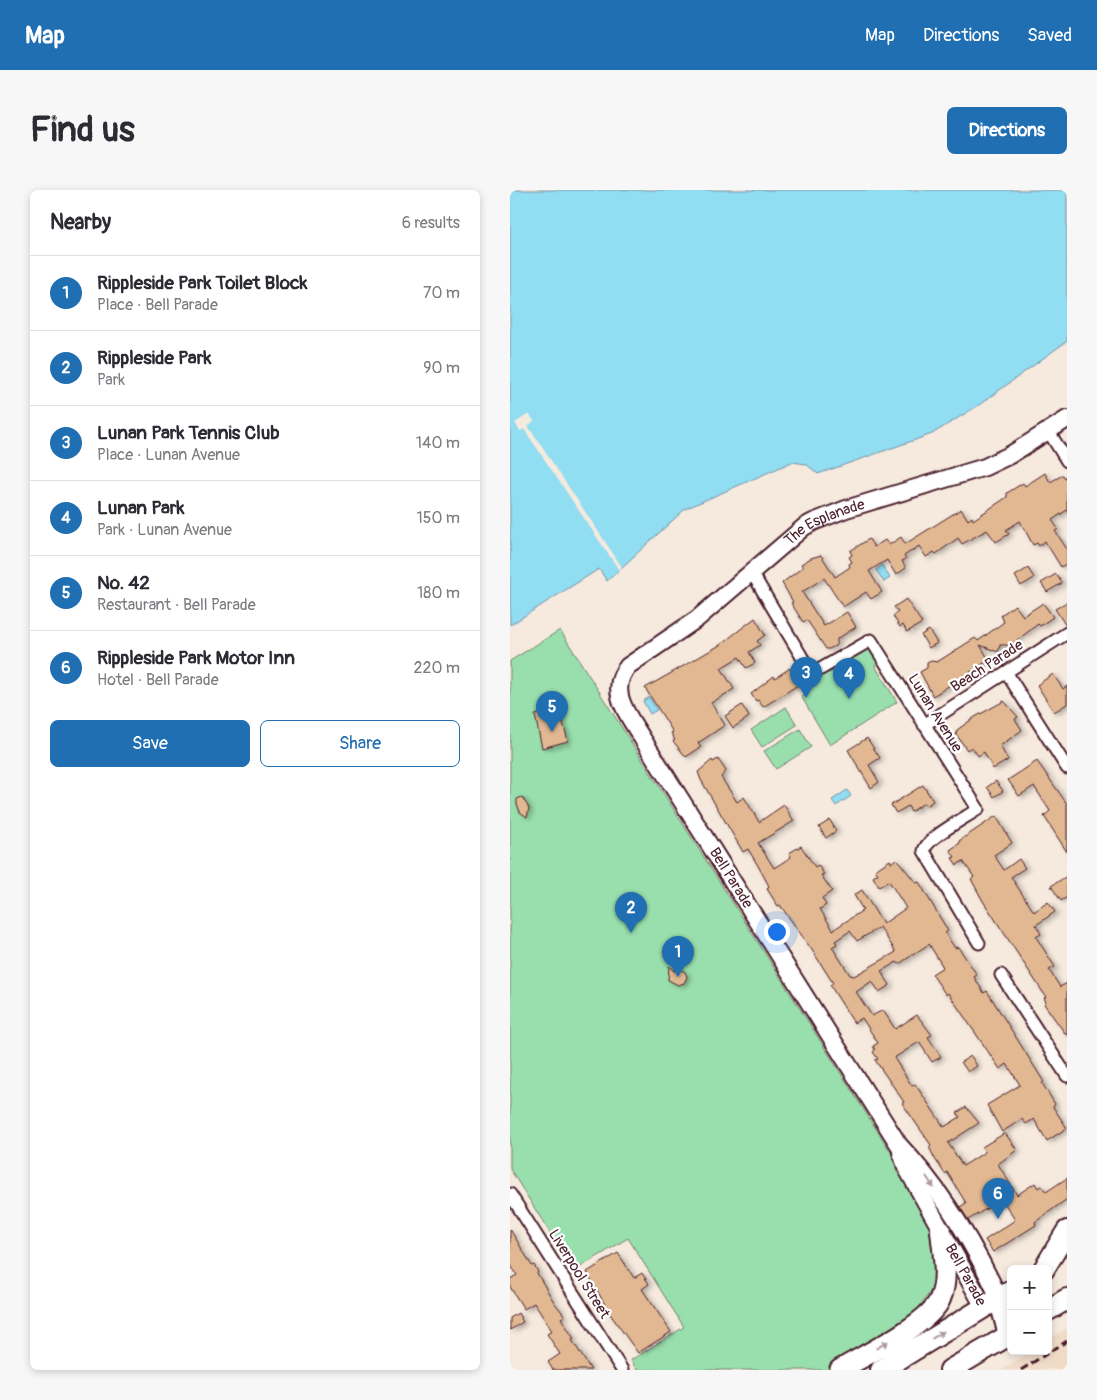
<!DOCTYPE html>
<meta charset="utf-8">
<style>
:root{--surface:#fff;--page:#f7f7f7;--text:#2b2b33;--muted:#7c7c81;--line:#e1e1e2;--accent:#1f6fb2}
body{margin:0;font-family:Pangolin,sans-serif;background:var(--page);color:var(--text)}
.controls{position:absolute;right:15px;bottom:15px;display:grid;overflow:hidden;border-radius:8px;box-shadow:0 2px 8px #0003}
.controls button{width:45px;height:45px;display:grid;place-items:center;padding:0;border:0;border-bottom:1px solid var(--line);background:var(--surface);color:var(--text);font:25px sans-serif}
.you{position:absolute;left:266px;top:741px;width:18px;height:18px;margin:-12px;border:4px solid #fff;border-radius:50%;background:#1a73e8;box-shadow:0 0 0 8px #1a73e833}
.badge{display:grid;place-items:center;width:32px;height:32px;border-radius:50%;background:var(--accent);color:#fff;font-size:16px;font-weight:700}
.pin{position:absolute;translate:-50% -41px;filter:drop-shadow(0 1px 2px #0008)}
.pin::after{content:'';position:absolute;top:26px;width:18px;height:15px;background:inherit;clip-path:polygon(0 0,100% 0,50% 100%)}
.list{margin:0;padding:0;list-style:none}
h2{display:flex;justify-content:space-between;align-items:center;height:65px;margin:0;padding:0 20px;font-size:21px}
h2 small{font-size:16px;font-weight:400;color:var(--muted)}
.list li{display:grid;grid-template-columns:32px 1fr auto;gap:15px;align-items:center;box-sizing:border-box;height:75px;padding:0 20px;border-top:1px solid var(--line)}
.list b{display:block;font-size:19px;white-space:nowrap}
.list p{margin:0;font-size:16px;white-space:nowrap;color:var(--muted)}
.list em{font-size:16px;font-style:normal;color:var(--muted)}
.actions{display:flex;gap:10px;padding:15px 20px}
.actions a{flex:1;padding:11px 0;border:1px solid var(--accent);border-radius:8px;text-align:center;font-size:18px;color:var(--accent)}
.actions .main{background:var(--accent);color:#fff}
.map{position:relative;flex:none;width:557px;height:1180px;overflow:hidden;border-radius:8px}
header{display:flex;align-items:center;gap:30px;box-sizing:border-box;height:70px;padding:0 25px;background:var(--accent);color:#fff}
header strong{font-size:24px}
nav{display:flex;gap:28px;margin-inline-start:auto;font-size:18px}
.intro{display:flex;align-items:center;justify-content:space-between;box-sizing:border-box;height:120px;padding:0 30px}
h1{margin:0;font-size:35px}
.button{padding:12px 22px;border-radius:8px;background:var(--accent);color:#fff;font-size:18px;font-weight:700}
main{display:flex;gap:30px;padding:0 30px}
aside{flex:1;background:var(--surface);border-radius:8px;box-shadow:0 2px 8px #0003}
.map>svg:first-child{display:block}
.built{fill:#f0dbc7}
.green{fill:#99dfad;stroke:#727f6c}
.water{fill:#91ddf2;stroke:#7591a2}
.pier{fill:#f6eade}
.building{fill:#e1b891;stroke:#4a1f2b;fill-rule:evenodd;filter:url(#shadow)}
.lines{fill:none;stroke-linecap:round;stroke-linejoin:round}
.street-casing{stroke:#4a1f2b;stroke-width:15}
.secondary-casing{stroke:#4a1f2b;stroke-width:20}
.highway-casing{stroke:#4a1f2b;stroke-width:24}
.street{stroke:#fff;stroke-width:11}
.secondary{stroke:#fff;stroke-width:16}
.highway{stroke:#fff;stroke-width:20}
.rail{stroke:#4a1f2b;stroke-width:3;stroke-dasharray:8 4;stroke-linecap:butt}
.oneway{fill:#ae9aa0}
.labels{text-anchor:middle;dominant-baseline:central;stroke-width:4.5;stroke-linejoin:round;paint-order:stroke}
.street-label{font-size:15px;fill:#4a1f2b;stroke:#fff}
</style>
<header>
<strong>Map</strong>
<nav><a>Map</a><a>Directions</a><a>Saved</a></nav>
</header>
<div class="intro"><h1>Find us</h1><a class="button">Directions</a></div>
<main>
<aside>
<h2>Nearby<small>6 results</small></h2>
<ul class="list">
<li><span class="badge">1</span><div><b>Rippleside Park Toilet Block</b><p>Place · Bell Parade</p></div><em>70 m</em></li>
<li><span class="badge">2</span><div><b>Rippleside Park</b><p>Park</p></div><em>90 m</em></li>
<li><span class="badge">3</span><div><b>Lunan Park Tennis Club</b><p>Place · Lunan Avenue</p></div><em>140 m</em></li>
<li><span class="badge">4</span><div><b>Lunan Park</b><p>Park · Lunan Avenue</p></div><em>150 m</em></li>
<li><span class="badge">5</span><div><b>No. 42</b><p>Restaurant · Bell Parade</p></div><em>180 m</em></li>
<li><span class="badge">6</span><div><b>Rippleside Park Motor Inn</b><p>Hotel · Bell Parade</p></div><em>220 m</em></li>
</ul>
<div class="actions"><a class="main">Save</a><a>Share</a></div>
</aside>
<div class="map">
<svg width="557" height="1180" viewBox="0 0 557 1180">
<defs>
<filter id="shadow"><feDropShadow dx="3.5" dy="2" stdDeviation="2.5" flood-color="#0004"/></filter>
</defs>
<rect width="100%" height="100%" fill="#f6eade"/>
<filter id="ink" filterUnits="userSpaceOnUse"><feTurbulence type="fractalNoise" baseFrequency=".02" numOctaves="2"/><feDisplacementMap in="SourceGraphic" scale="10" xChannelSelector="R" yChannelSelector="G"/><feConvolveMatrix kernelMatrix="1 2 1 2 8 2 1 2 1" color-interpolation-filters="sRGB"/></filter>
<g filter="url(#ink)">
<path class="built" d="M557 1138V1179L492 1180 521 1161H538V1150Z"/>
<path class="green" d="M50 440 401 994 416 1022 424 1045 425 1095 407 1120 318 1180H127L121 1170 174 1137 118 1048 64 1081 0 979V471Z
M357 459 361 461 367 471 365 476 387 512 320 555 291 506 297 502 305 487 313 482H322Z
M276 517 287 535 252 557 241 540Z
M290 539 301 557 266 579 254 561Z"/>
<path class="water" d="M0 0H557V151L469 215 422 244 308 284 296 274 282 272 175 319 97 391 89 379 0 435Z
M372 375 380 388 374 392 366 380Z
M139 507 147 520 140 524 133 511Z
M337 600 341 606 326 616 322 610Z"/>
<path class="pier" d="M19 224 24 231 18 236 112 377 109 380 14 239 10 241 5 233Z"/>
<path class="building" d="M535 283 540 292 553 285 557 291V320L542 330 548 339 545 341 557 359V373L551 377 535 351 529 356 527 353 523 355 510 331 496 340 499 344 486 352 477 340 452 354 448 348 426 364 424 362 416 367 409 356 394 366 396 369 392 371 396 378 386 385 377 370 359 381 372 402 361 409 356 402 333 417 314 388 292 402 314 436 337 422 346 437 327 449V455L319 459H316L297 430 293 432 281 413 283 412 272 393 293 377 291 374 301 368 311 365 325 387 340 377 339 374 342 372 339 367 342 365 340 361 359 349 364 357 375 350 379 355 391 347 395 354 451 319 458 330 462 327 463 330 497 307V303L513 293 515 296Z
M518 378 524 388 511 396 505 386Z
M546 384 552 393 537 402 531 393Z
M396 409 412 433 397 442 393 435 390 437 383 426 388 422 384 417Z
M557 412V436H556L545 419Z
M533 413 543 427 530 436 528 434 501 455H490L488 462 470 455 479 470 423 506 410 482 417 478V473L421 471 427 472 465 448 468 451 494 432 491 425 505 415 513 426Z
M245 428 255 445 247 451 250 455 239 462 245 473 236 478 229 467 211 478 224 499 201 513 215 535 188 553 191 557 176 567 163 551 165 550 161 543 163 542 135 498 210 455Z
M419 440 427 453 419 458 411 445Z
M280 478 288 495 253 517 248 510 246 511 241 504 264 486 265 488Z
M543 484 553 499 557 496V514L544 522 527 495Z
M494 511 508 527 505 529 512 540 490 556 498 570 483 579 474 562 468 566 462 557 457 560 446 544 447 540 465 527Z
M232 515 239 527 223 538 215 526Z
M49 519 58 551 32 558 25 525Z
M357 548 370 568 359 575 369 592 361 598 338 560Z
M208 569 216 581 211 587 227 612 234 607 249 632 274 615 284 631 248 653 264 678 281 667 279 663 291 656 305 677 308 675 314 684 311 685 322 701 312 708 316 715 310 719 323 740 353 720 344 705 352 700 373 734 396 718 379 691 369 697 363 687 368 684 365 680 380 670 381 673 386 669 390 673 406 693 409 692 438 741 435 743 445 758 448 757 457 770 467 785 464 787 474 803 477 801 534 892 532 893 545 914 543 917 557 938 537 951 524 929 516 934 512 929 492 942 477 915 510 895 497 874 490 879 438 803 436 805 422 784 433 777 419 754 389 774 387 772 371 781 380 795 369 802 362 791 346 802 362 826 373 820 385 839 407 825 422 845 418 847 431 867 422 872 409 852 384 868 402 896 405 894 434 937 450 927 447 923 456 917 469 933 438 953 453 976 475 962 472 957 495 943 507 960 488 974 507 1005 525 993 528 998 532 996 536 1002 557 988V1009L525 1032 526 1035 483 1062 475 1050 505 1030 492 1009 458 1030 450 1017 456 1013 437 982 435 984 425 969 419 957 421 955 392 913 394 912 365 870 368 869 363 862 365 860 363 856 368 853 352 828 344 833 337 822 320 795 323 793 302 760 270 715 268 716 257 699 259 696 247 674 238 659 233 662 191 590 188 582 202 570 203 572ZM370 737 386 762 344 786 340 785 322 757 327 754 325 751 340 741 347 751Z
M527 571 557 614V662L534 626 540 621 524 596 509 606 498 590Z
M486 591 493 601 484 607 477 597Z
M413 595 423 611 416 616 414 613 401 622 398 616 386 623 381 615Z
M12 607 19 618 17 627 10 622 7 614V609Z
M486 626 502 653 484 665 494 680 509 669 515 678 501 687 524 722 538 712 545 722 526 735 531 744 526 747 545 777 539 780 550 797 557 793V846L534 814 536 812 534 808 536 807 473 711 461 689 464 687 453 671 447 675 442 668 445 667 440 660 450 653 449 651Z
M320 630 326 641 316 648 309 637Z
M557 686V707L551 711 541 696Z
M159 776 164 781 170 779 175 782 177 787 174 793 168 795 158 790Z
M461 866 467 876 458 882 451 872Z
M0 1039 22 1076 24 1075 28 1082 27 1083 44 1112 55 1126 51 1128 64 1149 62 1150 81 1180H43L38 1172 50 1164 37 1144 42 1141 24 1113 14 1119 0 1097V1089L7 1085 0 1074Z
M108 1063 124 1088 132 1083 139 1094 132 1099 161 1142 128 1163 100 1124 77 1082Z
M8 1123 13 1132 0 1140V1128Z"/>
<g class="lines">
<g class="street-casing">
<path id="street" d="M539 242 557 271
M242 383 302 484 361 450 468 619C457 627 416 648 414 661L469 753
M496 482 557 578
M414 535 557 443
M491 785 557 886
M0 1004 112 1180"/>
</g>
<g class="secondary-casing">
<g id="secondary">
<path id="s1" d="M391 962 396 977 474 1117"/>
<path id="s2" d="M489 1108C464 1054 430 998 389 955L132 548C118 525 97 501 118 476L187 429 294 337 303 332 336 319 475 277 500 265 557 229"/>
</g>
</g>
<g class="highway-casing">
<path id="highway" d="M534 1079 557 1041
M489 1108 499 1145
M538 1120 557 1109
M330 1180C354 1165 420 1134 430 1109 439 1089 433 1062 431 1041
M371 1180 501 1101
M440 1180 501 1144"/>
</g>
<use href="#street" class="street"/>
<use href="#secondary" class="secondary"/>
<use href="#highway" class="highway"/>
<path class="rail" d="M511 1180 557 1151"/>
</g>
<defs><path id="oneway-solid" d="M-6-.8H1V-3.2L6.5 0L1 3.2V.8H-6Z" transform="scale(1.25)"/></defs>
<g class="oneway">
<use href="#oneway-solid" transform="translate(420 992) rotate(57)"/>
<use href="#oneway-solid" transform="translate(428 1145) rotate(-31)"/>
<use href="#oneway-solid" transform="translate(372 1155) rotate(-31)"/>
</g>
</g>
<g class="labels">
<g class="street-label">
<text stroke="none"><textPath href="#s2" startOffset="990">The Esplanade</textPath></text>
<text transform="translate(477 476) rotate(-33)">Beach Parade</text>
<text transform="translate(425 523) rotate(58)">Lunan Avenue</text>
<text transform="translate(221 688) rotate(58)">Bell Parade</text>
<text transform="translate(69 1084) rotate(58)">Liverpool Street</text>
<text stroke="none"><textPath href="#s1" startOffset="139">Bell Parade</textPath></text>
</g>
</g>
</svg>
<div class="controls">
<button>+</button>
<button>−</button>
</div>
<div class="you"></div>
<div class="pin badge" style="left:168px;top:787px">1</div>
<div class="pin badge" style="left:121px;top:743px">2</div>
<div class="pin badge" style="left:296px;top:508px">3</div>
<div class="pin badge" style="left:339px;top:509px">4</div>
<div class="pin badge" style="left:42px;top:542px">5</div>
<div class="pin badge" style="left:488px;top:1029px">6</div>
</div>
</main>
